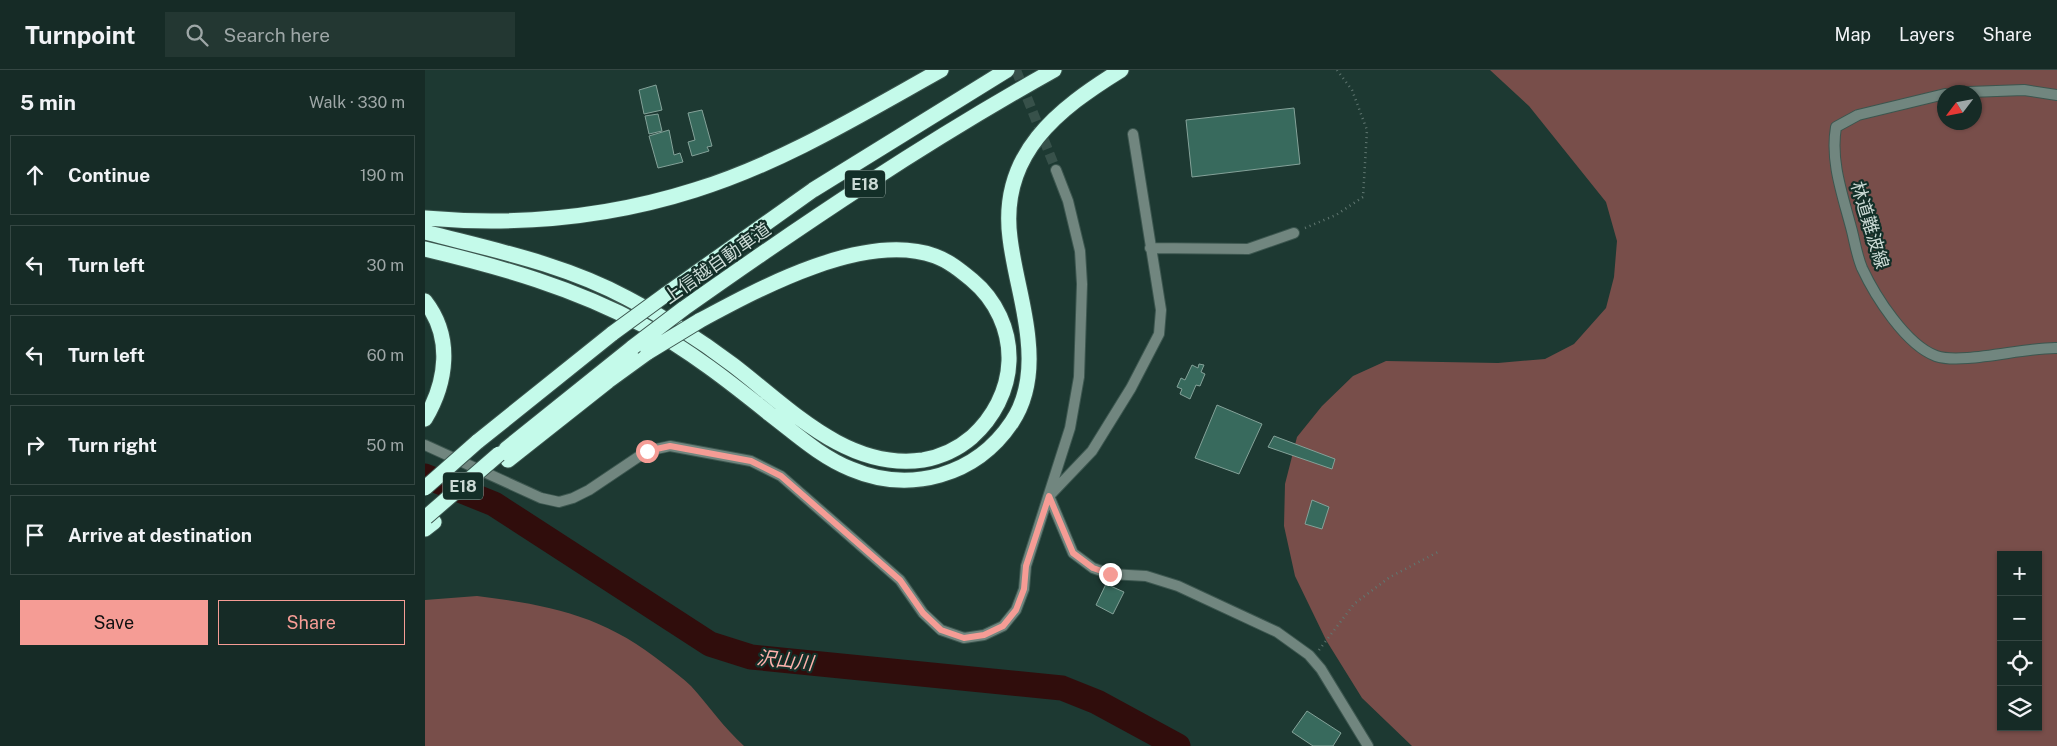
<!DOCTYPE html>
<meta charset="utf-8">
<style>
:root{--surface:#162b26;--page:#233732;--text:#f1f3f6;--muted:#9ea7a7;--line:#354743;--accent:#f59c95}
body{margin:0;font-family:"Public Sans","Noto Sans JP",sans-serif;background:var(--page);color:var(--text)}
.controls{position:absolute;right:15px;bottom:15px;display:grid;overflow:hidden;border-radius:0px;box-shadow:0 1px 4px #0004}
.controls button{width:45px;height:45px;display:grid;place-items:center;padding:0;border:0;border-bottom:1px solid var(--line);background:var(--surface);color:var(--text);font:25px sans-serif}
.compass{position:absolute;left:1512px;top:15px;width:45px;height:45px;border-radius:50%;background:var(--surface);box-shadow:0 1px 4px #0004;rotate:238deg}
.stop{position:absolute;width:15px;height:15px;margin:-11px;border:4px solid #f59c95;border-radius:50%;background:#fff}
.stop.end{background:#f59c95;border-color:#fff;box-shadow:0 1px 5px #0008}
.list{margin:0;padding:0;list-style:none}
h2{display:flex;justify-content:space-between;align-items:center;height:65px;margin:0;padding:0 20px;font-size:21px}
h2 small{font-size:16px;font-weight:400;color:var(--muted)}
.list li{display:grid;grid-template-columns:32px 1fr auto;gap:15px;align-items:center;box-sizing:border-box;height:80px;margin:0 10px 10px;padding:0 10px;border:1px solid var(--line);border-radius:0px}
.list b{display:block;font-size:19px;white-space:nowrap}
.list em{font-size:16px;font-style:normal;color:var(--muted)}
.actions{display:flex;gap:10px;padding:15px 20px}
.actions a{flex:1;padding:11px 0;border:1px solid var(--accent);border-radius:0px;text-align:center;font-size:18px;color:var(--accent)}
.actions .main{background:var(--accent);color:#111}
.icon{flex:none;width:28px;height:28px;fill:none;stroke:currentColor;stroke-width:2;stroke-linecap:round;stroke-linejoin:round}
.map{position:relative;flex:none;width:1632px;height:676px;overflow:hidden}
header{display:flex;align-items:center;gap:30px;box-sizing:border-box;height:70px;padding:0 25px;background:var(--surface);border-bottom:1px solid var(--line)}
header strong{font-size:24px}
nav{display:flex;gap:28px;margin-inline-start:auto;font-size:18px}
.search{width:350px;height:45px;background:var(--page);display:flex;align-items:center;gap:12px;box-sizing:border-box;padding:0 18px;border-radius:0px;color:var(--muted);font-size:19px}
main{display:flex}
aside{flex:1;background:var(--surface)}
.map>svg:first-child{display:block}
.forest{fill:#784e4a;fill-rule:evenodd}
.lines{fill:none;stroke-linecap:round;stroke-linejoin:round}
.river{stroke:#300d0c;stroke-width:25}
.building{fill:#386a5d;stroke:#84a299}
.street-tunnel{stroke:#37514a;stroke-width:10;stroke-dasharray:10 5;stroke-linecap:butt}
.street-casing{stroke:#3c564f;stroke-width:12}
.highway-casing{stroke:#3c564f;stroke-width:17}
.path{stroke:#607771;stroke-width:2.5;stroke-dasharray:1 4;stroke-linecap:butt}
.street{stroke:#71867f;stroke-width:10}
.highway{stroke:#c4faea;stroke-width:15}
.highway-bridge-casing{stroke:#3c564f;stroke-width:17;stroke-linecap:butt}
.highway-bridge{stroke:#c4faea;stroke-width:15}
.route{stroke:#f59c95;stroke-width:6}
.labels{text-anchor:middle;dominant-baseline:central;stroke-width:4.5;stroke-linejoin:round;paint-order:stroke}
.shield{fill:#132f28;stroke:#94a7a1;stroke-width:1}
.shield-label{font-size:16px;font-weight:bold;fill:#cbdad5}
.street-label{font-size:18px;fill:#cbdad5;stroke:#132f28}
.water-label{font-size:19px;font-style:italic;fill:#feb2ac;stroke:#132f28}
</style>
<header>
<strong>Turnpoint</strong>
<div class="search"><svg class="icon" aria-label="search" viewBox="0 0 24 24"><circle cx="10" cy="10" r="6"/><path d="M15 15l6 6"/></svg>Search here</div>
<nav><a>Map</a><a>Layers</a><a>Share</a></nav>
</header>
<main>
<aside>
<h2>5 min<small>Walk · 330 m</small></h2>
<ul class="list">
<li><svg class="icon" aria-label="ahead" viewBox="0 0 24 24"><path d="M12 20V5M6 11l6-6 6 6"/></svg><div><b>Continue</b></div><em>190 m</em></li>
<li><svg class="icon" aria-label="left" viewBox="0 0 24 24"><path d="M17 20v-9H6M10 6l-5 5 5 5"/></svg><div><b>Turn left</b></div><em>30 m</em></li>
<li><svg class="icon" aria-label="left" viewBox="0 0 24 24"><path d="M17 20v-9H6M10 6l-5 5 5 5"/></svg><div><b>Turn left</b></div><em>60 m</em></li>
<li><svg class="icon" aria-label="right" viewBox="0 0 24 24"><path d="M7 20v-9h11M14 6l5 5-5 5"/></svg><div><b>Turn right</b></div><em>50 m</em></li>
<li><svg class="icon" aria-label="arrive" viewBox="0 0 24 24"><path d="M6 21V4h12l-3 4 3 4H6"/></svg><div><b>Arrive at destination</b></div></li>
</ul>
<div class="actions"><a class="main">Save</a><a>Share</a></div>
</aside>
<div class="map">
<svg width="1632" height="676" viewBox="0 0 1632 676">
<rect width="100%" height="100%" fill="#1d3932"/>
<path class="forest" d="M1065 0H1632V676H987L937 628 901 570 870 506 859 456 860 414 872 367 897 336 928 306 961 291 1073 293 1120 289 1149 274 1181 238 1189 207 1192 171 1181 132 1104 36ZM1520 22H1550V52H1520ZM1576 485H1613V657H1576Z
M52 526C126 535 180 546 239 594 248 601 258 608 266 616 284 636 299 658 319 676H0V530Z"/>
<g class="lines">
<path class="river" d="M0 406 69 434 285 574 326 587 637 618 672 632 753 676"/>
</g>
<path class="building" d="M231 15 237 40 219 44 214 20Z
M869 38 875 94 767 107 761 50Z
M277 40 287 76 282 77 284 81 267 86 263 72 270 70 263 43Z
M233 44 237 61 224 64 220 46Z
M244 60 249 85 255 83 258 92 233 98 224 66Z
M774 294 779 295 776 302 780 304 775 316 771 315 765 329 755 324 757 319 752 317 756 308 760 310 767 295 773 298Z
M792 335 837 354 814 404 770 388Z
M849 366 910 389 907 399 843 377Z
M887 430 904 437 897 459 880 454Z
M681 514 699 522 688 544 671 535Z
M882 641 916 663 908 676H888L867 662Z"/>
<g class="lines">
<path class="street-tunnel" d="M591 0 631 100"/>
<g class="street-casing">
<path id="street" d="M1544 22 1599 20 1632 25
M1520 24 1433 45 1411 57C1405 92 1418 126 1427 161 1430 173 1432 186 1437 198 1450 226 1481 275 1511 286 1537 295 1600 277 1632 278
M725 178 823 179 869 163
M0 375 116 428 134 432 148 428 164 420 222 381 245 376 326 391 356 406 475 510 498 543 516 560 539 568 559 565 578 556 591 540 599 519 601 496 645 358 654 307 657 214 655 181 643 131 631 100
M626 424 667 381 706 318 734 264 736 240 708 64
M624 426 648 483 668 498 685 504 721 506 753 516 852 562 884 585 896 599 943 676"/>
</g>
<g class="highway-casing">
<path id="highway" d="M0 148C92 156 182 148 270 120 357 93 437 44 516 0
M0 162C69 180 139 194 202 228 239 247 275 270 308 295 363 337 422 401 498 390 515 387 533 379 547 367 568 348 583 321 584 291 585 260 571 230 547 210 536 201 524 191 510 186 440 161 335 218 274 251
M0 179C76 197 149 218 218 255 264 280 305 312 346 345 371 364 396 387 426 399 485 424 551 406 587 352 603 328 606 297 603 269 600 235 589 202 585 168 574 84 633 39 696 0
M240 225 388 120 582 0
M0 231C28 267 22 312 0 349
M258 239C378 154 500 72 629 0
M52 372 188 263
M81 379 208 277
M83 390 183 311 223 282
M0 459 9 452"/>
</g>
<path class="path" d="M880 158 911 145 938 127 942 60 927 20 912 0
M894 580 929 534 965 507 1013 482"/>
<use href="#street" class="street"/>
<use href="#highway" class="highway"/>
<g class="highway-bridge-casing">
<path id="highway-bridge" d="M188 263 240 225
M208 277 258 239
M223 282 274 251
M0 418 52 372
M1 447 74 384"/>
</g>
<use href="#highway-bridge" class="highway-bridge"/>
</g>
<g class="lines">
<path class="route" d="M222 381 245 376 326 391 356 406 475 510 498 543 516 560 539 568 559 565 578 556 591 540 599 519 601 496 624 426 648 483 668 498 685 504"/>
</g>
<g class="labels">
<g class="shield">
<rect x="420" y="100.5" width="40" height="27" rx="4"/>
<rect x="18" y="402.5" width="40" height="27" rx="4"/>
</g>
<g class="shield-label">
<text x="440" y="114">E18</text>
<text x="38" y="416">E18</text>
</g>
<g class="street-label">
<text transform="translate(1445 155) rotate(73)">林道難波線</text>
<text transform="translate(292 193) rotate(-35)">上信越自動車道</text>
</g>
<g class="water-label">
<text transform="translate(360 590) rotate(6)">沢山川</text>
</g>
</g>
</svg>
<div class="controls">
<button>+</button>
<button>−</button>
<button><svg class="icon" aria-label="locate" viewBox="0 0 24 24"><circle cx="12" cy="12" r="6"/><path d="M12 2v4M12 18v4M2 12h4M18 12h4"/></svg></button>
<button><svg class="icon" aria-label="layers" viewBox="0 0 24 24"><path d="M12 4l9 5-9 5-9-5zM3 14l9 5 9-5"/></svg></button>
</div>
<svg class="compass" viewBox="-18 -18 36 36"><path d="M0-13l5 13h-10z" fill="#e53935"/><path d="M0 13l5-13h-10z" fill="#9ea7a7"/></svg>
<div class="stop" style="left:222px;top:381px"></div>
<div class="stop end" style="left:685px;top:504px"></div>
</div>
</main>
